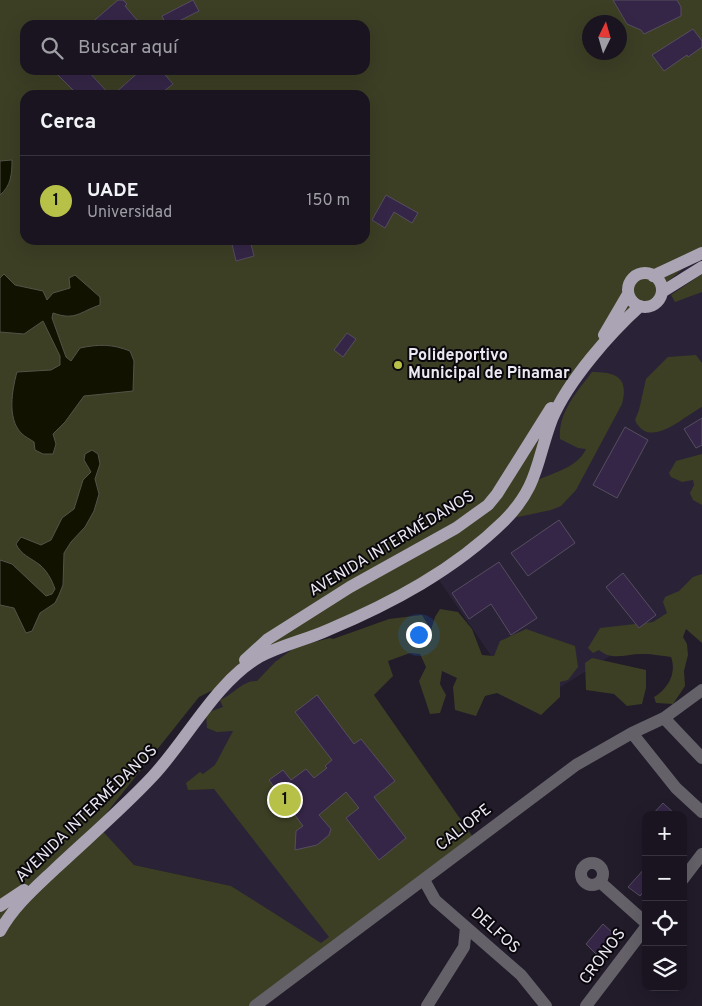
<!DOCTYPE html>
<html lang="es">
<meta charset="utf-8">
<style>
:root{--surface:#191420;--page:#221d29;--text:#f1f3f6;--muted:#9f9ea5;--line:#37333e;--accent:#b7c148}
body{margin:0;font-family:Overpass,sans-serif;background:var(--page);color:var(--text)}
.controls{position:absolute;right:15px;bottom:15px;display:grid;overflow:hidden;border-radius:10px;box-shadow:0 5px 20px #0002}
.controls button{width:45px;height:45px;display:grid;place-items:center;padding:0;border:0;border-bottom:1px solid var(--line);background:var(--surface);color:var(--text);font:25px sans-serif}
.compass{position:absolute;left:582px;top:15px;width:45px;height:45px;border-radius:50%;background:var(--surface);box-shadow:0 5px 20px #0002;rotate:5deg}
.you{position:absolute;left:418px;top:634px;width:18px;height:18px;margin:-12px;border:4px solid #fff;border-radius:50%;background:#1a73e8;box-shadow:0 0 0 8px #1a73e833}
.badge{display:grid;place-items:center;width:32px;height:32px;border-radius:50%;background:var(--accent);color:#111;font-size:16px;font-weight:700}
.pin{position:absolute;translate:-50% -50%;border:2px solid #fff;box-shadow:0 1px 5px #0006}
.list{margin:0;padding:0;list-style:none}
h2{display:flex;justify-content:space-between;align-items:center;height:65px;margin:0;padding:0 20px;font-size:21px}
h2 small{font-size:16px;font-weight:400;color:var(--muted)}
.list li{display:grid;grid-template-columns:32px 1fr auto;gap:15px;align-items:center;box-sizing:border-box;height:90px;padding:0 20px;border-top:1px solid var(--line)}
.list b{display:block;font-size:19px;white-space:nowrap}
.list p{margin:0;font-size:16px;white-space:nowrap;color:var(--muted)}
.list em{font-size:16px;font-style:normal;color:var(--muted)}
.icon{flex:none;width:28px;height:28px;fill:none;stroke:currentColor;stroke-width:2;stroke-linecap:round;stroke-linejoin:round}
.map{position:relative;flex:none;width:702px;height:1006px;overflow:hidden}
.search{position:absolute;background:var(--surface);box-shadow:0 5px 20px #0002;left:20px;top:20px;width:350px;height:55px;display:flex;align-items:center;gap:12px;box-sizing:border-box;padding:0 18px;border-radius:15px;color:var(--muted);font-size:19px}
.panel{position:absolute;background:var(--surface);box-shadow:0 5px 20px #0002;left:20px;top:90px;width:350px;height:155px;border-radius:15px}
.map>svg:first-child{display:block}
.built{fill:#2a2236}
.green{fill:#3c3f24;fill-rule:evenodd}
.water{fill:#111300;stroke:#535349}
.building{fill:#352647;stroke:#554e5f}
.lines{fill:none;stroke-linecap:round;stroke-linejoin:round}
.minor{stroke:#646169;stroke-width:12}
.major{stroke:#aba4b5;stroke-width:12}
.poi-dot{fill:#b7c148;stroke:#0a070d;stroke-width:2}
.labels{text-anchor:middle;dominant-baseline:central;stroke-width:4;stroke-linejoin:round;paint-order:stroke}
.poi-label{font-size:16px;font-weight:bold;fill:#ede9f3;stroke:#0a070d;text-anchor:start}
.street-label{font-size:16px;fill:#ede9f3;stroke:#0a070d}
</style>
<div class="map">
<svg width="702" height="1006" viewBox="0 0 702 1006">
<rect width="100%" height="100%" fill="#211b2a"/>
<path class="built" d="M702 253V599L527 708 436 576 553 418 607 341 614 350 608 340 661 285Z
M295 647 277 661 378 702 475 840 327 953 231 886 134 865 96 825 149 775 248 658Z"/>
<path class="green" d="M0 0H702V253L661 287C660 298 657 304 646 307L563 393 532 483C550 473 577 469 586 449L578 448 560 439C558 412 577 392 592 372 616 372 629 377 622 404L576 490 561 506 551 510 518 517 512 515 458 561 298 646 330 638 333 639 389 619 422 615 431 630 435 617 440 609 458 612 472 629 482 655 494 656 500 641 526 629 575 646 578 667 568 680 560 682V697L541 715 497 693 485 696 476 716 455 710 453 687 457 678 442 671 440 684 446 695 440 713 430 714 419 681 426 667 420 654 410 653 388 661 393 676 374 695 475 840 255 1006H0ZM590 22H620V52H590ZM25 25H365V70H25ZM25 95H365V240H25ZM294 648 275 662 257 681C243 680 234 694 220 700L223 707 206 713 207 728 217 732 233 731 215 765 203 774 200 772 186 783 188 790 214 789 329 937 321 943 231 886 134 865 97 825 199 697 221 686 248 658Z
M702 274V292L675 302 671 295Z
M696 355 702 363V407C684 416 649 451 635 420L639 410 646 379 668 357Z
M702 454V505L693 500 690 493 694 485 693 480 682 482 671 477 669 473 676 461Z
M702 574V643L686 629 683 637 687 644 688 655 684 671 685 686 673 704 656 703 654 697C668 689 677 673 671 657 662 656 653 654 644 654 627 653 613 662 599 650L593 653 588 648 600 628 653 622 667 613 663 602 665 597 679 591 693 577Z
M592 658 646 670V688L642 704 627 706 614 694 586 690 585 663Z"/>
<path class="water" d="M12 160C12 174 11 186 0 195V161Z
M4 274 15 285 43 291 47 300 53 293 70 288 69 278 75 275 100 297V305C79 312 76 321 53 313L52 318 66 357 71 361 80 348C99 344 112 344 130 351L134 361 133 391 84 396 65 422 53 434 56 444 53 454H43L35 450 34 442C30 439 25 437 21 433 7 418 12 390 17 372L51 370 60 365V356L43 321 24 334 0 332V278Z
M92 450 98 454 100 464 95 479 99 494 94 511 85 527 71 542 64 553 63 585 59 595 55 603 40 613 32 631 26 633 14 608 0 605V560L12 564 46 596 52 594 55 589C52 580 47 571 40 565 31 558 21 555 16 544L21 537 41 545 51 540 62 518 74 509 83 480 91 472 84 460 85 454Z"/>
<path class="building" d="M118 0H123L127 4 125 6 137 20 132 25H89Z
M193 0 199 11 171 25H166L162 16Z
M613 0H677L681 7V16L644 34 641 30 627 24Z
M693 29 702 41V47L688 57 687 55 664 71 652 55Z
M53 70H87L110 95H78Z
M141 70H161L173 84 159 95H113Z
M386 195 418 213 412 223 394 212 385 228 372 220Z
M231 240H250L254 256 236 261Z
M347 333 356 339 343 357 334 350Z
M702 418V445L696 448 684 429Z
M625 427 648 440 617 498 593 485Z
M559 520 575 543 528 576 511 553Z
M499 562 537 618 511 635 491 604 469 619 452 593Z
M623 573 656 615 639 628 606 587Z
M317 695 354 744 361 739 395 781 374 797 406 838 379 860 346 818 359 808 346 792 319 815 331 829 329 835 317 845 295 850 296 831 303 826 269 780 283 770 291 780 306 769 314 778 327 768 325 766 332 760 295 712Z
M663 803 676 815H652Z
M646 867V889L640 896 628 887Z
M603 924 614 934 596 954 586 944Z"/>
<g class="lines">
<path class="minor" d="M664 718 702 758
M632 733 676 788 702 812
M581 874a11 11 0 1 1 22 0a11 11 0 1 1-22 0Z
M683 879 702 854
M424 880 435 900 521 975 546 1006
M600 882 646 923
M255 1006 576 765 632 733 664 718 702 690
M427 1006 464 947 466 927
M586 1006 646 927"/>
<path class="major" d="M628 290a17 17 0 1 1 34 0a17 17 0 1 1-34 0Z
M653 276 702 253
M662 292 702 267
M604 335 628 294
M245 660 268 639 350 587 456 528 488 505 497 494 551 408
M0 906 24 890
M0 931C14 906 34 889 55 869 87 839 122 809 152 777 187 740 215 683 259 657 281 645 306 640 328 630 392 603 454 570 504 521 539 486 536 461 552 419 568 381 610 333 640 306"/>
</g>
<circle class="poi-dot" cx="398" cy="365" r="5"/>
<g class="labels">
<g class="poi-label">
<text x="408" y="356">Polideportivo<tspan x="408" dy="18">Municipal de Pinamar</tspan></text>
</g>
<g class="street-label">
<text transform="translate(392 544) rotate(-31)">AVENIDA INTERMÉDANOS</text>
<text transform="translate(87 814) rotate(-44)">AVENIDA INTERMÉDANOS</text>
<text transform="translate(464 828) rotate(-38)">CALIOPE</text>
<text transform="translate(495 931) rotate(42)">DELFOS</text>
<text transform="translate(603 957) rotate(-53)">CRONOS</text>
</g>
</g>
</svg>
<div class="controls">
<button>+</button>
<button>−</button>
<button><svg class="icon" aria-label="locate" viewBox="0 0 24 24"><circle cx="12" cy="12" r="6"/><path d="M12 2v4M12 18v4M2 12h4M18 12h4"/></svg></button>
<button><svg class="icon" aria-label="layers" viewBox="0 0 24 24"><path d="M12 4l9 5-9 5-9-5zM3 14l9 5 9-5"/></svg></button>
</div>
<svg class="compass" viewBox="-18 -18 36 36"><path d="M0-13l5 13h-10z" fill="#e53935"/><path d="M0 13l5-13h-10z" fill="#9f9ea5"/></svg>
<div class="you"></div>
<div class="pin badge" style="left:285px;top:800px">1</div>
<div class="search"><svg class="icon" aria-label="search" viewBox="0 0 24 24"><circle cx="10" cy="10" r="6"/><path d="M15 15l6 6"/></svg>Buscar aquí</div>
<section class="panel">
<h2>Cerca<small></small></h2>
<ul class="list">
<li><span class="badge">1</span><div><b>UADE</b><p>Universidad</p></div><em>150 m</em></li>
</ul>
</section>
</div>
